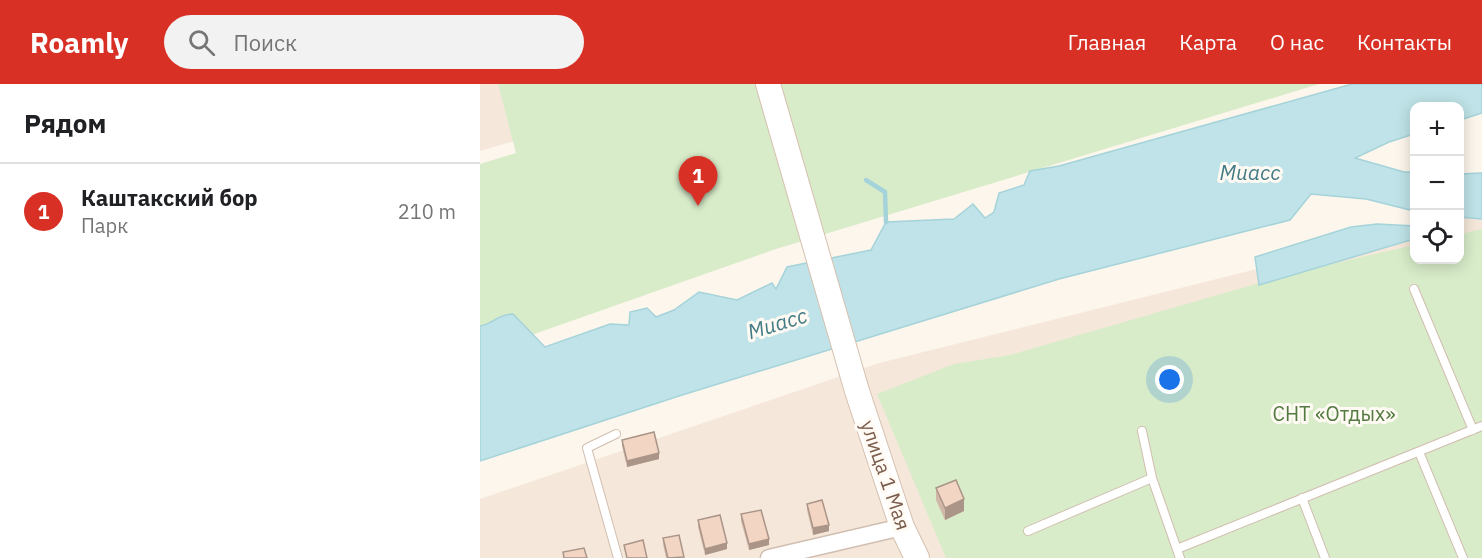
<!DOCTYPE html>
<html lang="ru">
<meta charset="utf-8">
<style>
:root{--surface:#fff;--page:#f2f2f2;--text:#202124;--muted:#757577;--line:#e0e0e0;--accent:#d93025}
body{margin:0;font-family:"IBM Plex Sans",sans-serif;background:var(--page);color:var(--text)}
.controls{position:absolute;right:18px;top:18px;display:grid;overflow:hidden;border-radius:12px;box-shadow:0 3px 15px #0003}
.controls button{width:54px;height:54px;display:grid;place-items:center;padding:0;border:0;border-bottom:2px solid var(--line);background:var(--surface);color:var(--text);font:30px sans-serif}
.you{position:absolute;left:690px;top:296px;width:21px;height:21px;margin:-15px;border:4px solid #fff;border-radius:50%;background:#1a73e8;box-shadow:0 0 0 9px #1a73e833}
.badge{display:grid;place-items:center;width:39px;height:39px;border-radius:50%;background:var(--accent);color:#fff;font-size:20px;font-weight:700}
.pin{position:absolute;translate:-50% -50px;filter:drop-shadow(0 2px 3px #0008)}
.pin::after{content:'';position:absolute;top:32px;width:21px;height:18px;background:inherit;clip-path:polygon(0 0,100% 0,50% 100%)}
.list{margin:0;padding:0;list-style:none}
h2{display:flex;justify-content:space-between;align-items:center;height:78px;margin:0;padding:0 24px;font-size:26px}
h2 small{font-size:20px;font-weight:400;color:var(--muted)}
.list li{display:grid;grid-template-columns:39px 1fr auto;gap:18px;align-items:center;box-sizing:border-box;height:96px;padding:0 24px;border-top:2px solid var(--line)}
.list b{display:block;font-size:22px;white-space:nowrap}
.list p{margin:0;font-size:20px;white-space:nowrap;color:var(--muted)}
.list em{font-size:20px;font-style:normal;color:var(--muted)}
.icon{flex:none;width:33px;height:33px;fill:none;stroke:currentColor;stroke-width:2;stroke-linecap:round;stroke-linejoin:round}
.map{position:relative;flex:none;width:1002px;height:474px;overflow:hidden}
header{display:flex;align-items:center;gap:36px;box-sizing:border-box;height:84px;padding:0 30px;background:var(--accent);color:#fff}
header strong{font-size:28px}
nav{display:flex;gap:33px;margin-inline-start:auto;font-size:21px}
.search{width:420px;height:54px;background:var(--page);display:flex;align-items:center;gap:15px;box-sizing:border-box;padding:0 21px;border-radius:33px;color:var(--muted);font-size:22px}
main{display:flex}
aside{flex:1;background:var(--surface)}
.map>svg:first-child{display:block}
.residential{fill:#f5e8da}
.green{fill:#d8ecc9}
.water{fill:#bfe3e8;stroke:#a5d3da;stroke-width:1.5}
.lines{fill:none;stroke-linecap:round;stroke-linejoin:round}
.stream{stroke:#a5d3da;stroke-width:4.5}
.service-casing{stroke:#d1beb0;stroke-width:10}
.minor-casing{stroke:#d1beb0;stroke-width:19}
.secondary-casing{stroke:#d6c0b0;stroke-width:26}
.service{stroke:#fff;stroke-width:8}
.minor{stroke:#fff;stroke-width:16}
.secondary{stroke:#fff;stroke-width:24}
.wall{fill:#d1b7a8}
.shaded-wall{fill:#aa9588}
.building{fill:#f3d5c3;stroke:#aa9588;stroke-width:1.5}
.labels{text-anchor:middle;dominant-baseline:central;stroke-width:6;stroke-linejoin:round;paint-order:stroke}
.park-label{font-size:20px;fill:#537a41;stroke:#fffaf3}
.street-label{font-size:20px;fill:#7a5c4d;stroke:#fffaf3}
.water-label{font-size:21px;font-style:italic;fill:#437c86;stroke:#fffaf3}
</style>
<header>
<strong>Roamly</strong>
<div class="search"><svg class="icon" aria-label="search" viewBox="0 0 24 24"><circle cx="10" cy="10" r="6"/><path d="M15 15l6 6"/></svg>Поиск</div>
<nav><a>Главная</a><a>Карта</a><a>О нас</a><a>Контакты</a></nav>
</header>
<main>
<aside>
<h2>Рядом<small></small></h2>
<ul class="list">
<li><span class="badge">1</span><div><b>Каштакский бор</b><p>Парк</p></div><em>210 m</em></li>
</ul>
</aside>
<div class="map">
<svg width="1002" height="474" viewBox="0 0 1002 474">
<rect width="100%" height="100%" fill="#fdf6ec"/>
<path class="residential" d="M0 0H232L0 67Z
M1002 129V474H0V415L399 279 934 146V176H980V135Z"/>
<path class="green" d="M18 0H839L296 165 0 269V80L36 69Z
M1002 145V474H466L397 310 474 280 530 271 817 188 934 161V176H980V150Z"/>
<path class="water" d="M872 0H1002V29L980 36V22H934V50L909 58 875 74 924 88H934V127L886 115 831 110 810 136 579 195 199 312 0 377V242C14 240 15 231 33 230L65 263 130 240 149 241 150 228 167 224 176 233 194 226 219 208 257 216 292 199 296 205 307 183 391 166 406 138 474 135 493 120 505 134 514 128 519 109 544 101 550 87 579 82Z
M1002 89V135L980 133V90Z
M897 140 934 142V155L779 201 775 173 871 143Z"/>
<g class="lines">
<path class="stream" d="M386 96 405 108 406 138"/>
<g class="service-casing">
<path id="service" d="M934 205 993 346
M662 347 672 394 700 474
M136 350 107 364 138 474
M939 368 983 474
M822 414 845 474
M548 447 672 394
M697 465 1002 342"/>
</g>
<g class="minor-casing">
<path id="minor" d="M289 474 422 443"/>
</g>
<g class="secondary-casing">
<path id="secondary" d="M288 0 377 307 422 443 437 474"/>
</g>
<use href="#service" class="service"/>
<use href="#minor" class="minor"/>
<use href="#secondary" class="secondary"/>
</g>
<path class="wall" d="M142 356 179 375 147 383 142 362Z
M456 404 484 427 465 436 456 416Z
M327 420 349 447 333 451 327 426Z
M261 430 289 461 269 466 261 437Z
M218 436 247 465 225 471 218 443Z
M183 454 204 474H186L183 460Z"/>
<path class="shaded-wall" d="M179 369V375L147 383V377Z
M484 415V427L465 436V424Z
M349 441V447L333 451V444Z
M289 455V461L269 466V460Z
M247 459V465L225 471V465Z"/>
<path class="building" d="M174 348 179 369 147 377 142 356Z
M476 396 484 415 465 424 456 404Z
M342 416 349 441 333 444 327 420Z
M281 426 289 455 269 460 261 430Z
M240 431 247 459 225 465 218 436Z
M199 451 204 473 188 474 183 454Z
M163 456 167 474H147L144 461Z
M104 464 107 474H84L83 468Z"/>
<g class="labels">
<g class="park-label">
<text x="854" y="329">СНТ «Отдых»</text>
</g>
<g class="street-label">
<text transform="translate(406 391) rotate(71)">улица 1 Мая</text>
</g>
<g class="water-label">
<text x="770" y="88">Миасс</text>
<text transform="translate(297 239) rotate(-17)">Миасс</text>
</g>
</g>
</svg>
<div class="controls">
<button>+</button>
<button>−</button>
<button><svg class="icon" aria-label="locate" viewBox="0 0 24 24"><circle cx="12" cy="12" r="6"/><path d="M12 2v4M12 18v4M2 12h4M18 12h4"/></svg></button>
</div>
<div class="you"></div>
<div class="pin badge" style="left:218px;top:122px">1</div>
</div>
</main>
